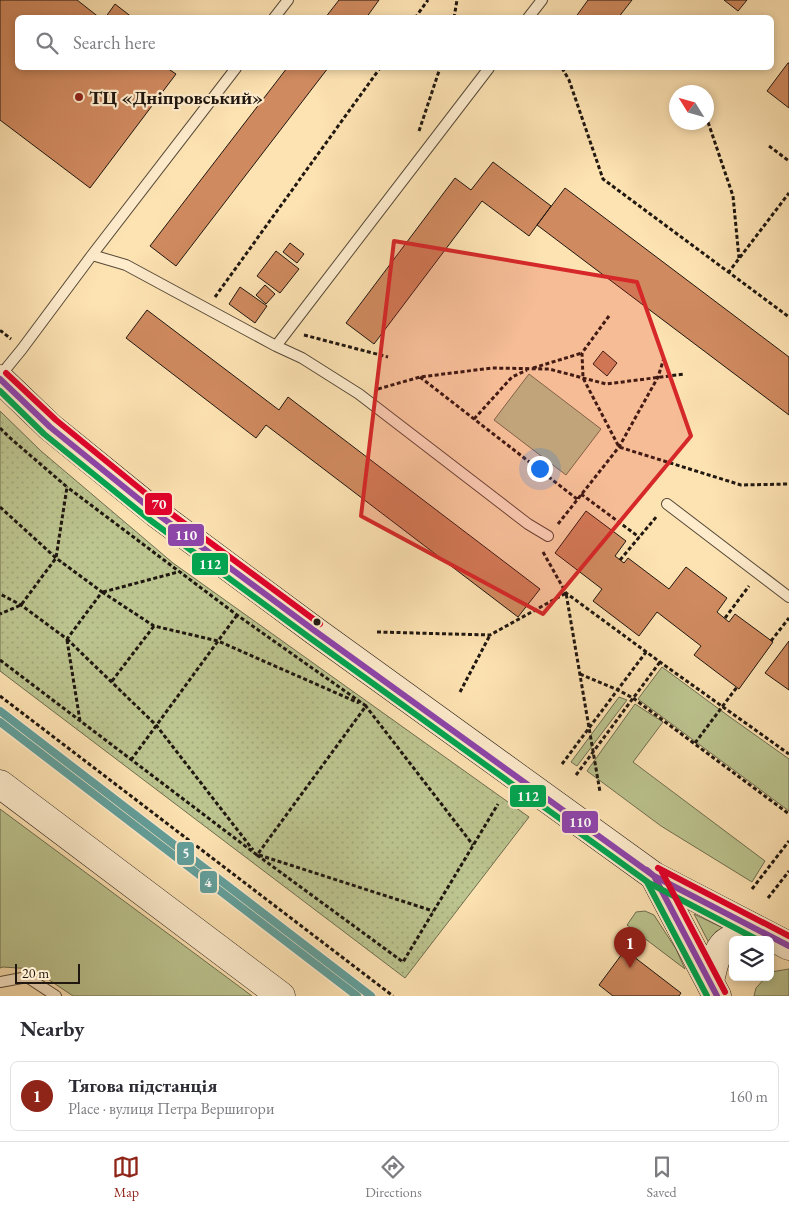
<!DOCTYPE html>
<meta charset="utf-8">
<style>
:root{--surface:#fff;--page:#f2f2f3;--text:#2b2b33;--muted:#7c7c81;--line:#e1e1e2;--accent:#8f2418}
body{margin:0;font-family:"EB Garamond",serif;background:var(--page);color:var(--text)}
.controls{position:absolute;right:15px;bottom:15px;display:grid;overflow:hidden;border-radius:8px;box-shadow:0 2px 8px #0003}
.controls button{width:45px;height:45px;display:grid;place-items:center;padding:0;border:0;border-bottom:1px solid var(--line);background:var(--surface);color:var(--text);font:25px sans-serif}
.compass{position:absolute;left:669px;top:85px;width:45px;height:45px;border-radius:50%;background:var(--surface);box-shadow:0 2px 8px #0003;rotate:307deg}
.scale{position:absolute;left:15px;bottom:12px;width:65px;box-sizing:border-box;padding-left:5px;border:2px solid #201710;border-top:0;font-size:14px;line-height:18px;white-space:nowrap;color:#201710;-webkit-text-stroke:4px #feeccd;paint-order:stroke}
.you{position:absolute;left:539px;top:468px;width:18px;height:18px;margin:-12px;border:4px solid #fff;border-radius:50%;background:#1a73e8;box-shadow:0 0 0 8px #1a73e833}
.badge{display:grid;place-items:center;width:32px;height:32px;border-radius:50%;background:var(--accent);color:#fff;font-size:16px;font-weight:700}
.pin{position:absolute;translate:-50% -41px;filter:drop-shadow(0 1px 2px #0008)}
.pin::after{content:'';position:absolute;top:26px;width:18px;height:15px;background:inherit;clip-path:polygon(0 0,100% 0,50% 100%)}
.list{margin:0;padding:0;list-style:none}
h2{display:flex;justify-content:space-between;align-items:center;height:65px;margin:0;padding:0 20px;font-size:21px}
h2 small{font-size:16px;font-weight:400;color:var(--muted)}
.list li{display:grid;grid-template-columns:32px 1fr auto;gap:15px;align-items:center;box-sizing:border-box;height:70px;margin:0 10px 10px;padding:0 10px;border:1px solid var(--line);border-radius:8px}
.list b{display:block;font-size:19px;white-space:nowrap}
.list p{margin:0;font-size:16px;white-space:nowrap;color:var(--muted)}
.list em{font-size:16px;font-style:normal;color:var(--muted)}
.icon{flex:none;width:28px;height:28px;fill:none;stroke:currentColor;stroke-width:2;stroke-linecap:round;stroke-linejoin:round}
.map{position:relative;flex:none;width:789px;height:996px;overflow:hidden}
.search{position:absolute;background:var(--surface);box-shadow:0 2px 8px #0003;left:15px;right:15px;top:15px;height:55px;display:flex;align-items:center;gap:12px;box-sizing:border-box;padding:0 18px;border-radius:8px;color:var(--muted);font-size:19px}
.sheet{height:145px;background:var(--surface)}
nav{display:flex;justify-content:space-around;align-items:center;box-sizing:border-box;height:70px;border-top:1px solid var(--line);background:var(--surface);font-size:14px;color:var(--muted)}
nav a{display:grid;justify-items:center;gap:2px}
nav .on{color:var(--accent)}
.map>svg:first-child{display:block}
.green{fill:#bcc48f;stroke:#6e6e50}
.park{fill:url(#park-dots);stroke:#6e6e50}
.building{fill:#d08a5f;stroke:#201710}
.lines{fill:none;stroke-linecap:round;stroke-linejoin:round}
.lane-casing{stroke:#574a38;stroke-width:12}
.secondary-casing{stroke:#201710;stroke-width:29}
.path{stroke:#201710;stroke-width:3;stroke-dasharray:4 2.5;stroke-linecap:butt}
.lane{stroke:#feeccd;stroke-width:10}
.secondary{stroke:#feeccd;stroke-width:28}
.bus-1-casing{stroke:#feeccd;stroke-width:10}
.bus-2-casing{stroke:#feeccd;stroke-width:10}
.bus-3-casing{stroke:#feeccd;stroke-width:10}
.bus-1{stroke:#8e44ad;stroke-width:6}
.bus-2{stroke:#00a651;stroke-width:6}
.bus-3{stroke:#e4002b;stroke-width:6}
.rail-1-casing{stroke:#feeccd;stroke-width:11}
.rail-2-casing{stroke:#feeccd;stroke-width:11}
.rail-1{stroke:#629f9b;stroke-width:8}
.rail-2{stroke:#629f9b;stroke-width:8}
.marked{fill:#d62828;fill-opacity:0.2;stroke:#d62828;stroke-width:4;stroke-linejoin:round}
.poi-dot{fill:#8f2418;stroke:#feeccd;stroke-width:2}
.bus-dot{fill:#201710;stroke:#feeccd;stroke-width:2}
.labels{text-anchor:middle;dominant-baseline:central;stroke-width:4.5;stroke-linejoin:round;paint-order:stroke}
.poi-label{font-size:19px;font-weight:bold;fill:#201710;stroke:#feeccd;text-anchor:start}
.line-badge{stroke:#feeccd;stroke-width:2}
.badge-label{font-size:14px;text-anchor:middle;font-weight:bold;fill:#fff}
</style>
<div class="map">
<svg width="789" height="996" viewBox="0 0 789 996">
<defs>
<pattern id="park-dots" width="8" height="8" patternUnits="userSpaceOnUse" patternTransform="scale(1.25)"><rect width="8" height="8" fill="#bcc48f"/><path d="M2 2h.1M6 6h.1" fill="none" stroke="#a1a87a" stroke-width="1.8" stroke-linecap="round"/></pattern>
</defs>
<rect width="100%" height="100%" fill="#fde2b2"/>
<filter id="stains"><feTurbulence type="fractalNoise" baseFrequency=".004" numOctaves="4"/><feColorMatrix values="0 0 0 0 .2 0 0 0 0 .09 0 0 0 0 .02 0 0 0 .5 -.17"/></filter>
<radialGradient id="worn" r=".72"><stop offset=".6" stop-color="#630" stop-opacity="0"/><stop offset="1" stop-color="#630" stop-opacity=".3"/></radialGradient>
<path class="green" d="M529 374 601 429 566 475 494 420Z
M662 667 727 715 789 759V811L638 699Z
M619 697 627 700 577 766 571 762Z
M635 704 663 722 633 762 765 861 752 882 661 826 587 771Z
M0 809 252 996H73L33 969 3 967 0 968Z
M645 911 654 915 676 949 685 969 627 925 636 912Z
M694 914 725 929 716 932 709 943Z
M789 969V996H754L756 988 766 977H770L771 972Z"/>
<path class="park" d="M0 411 41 451 173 563 529 817 405 978 0 671Z"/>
<path class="building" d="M0 0H77L100 18H18V68H167L176 74 90 188 0 120Z
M339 0H379L366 18H325Z
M588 0H632L618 18H575Z
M724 0H747L738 11Z
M115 4 133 18H105Z
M788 63H789V108L767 91Z
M287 68H328L176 266 150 246Z
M493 162 551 206 529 236 482 201 374 344 346 323 455 178 471 190Z
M565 188 789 357V415L537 225Z
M290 243 304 254 297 263 283 252Z
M276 251 299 269 280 293 257 276Z
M265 285 275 294 266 304 256 295Z
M240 287 267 306 255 323 229 304Z
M147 310 279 410 288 397 540 589 518 617 266 425 256 438 126 338Z
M603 351 617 363 607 376 593 364Z
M586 511 626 541 615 556 624 563 628 558 669 589 686 567 727 598 717 612 729 622 735 614 773 642 739 689 694 655 701 646 657 612 639 636 593 601 602 589 555 553Z
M789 641V690L765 673Z
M625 950 681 993 679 996H613L599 985Z"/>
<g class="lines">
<g class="lane-casing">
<path id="lane" d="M274 18 288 0
M528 18 542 0
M92 255 126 265 276 346 302 358 359 394 528 524 548 536
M276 346 489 68
M0 376 22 349 92 255 236 68
M667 504 789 597
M0 982 27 977 56 996"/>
</g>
<g class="secondary-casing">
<path id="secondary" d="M0 379 50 427 156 513 315 631 654 876 789 946
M0 784 281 996
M654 876 717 996
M710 981C713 969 715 953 725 943 733 936 751 934 760 931"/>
</g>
<path class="path" d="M415 18 428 0
M454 18 457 0
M562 68 569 80 603 179 789 317
M698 91 699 92
M706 116 733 196 739 258
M419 131 440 68
M769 146 789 161
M728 273 789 193
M215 297 380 68
M609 316 582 353 583 378 619 447 741 485 789 484
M0 332 1 331 11 339
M304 335 388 357
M533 368 582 353
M420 377 577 499
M378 389 420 377 492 368 549 369 606 384 685 374
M474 419 512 377 527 370
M0 428 9 437 67 487 56 558 21 605 0 614
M581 494 639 537
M0 507 56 558 102 592 67 639 21 605 0 594
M558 524 619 447 658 377 664 358
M543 552 566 593 660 662 789 754
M620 560 657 516
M102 592 154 626 218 641 359 703
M103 592 178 572
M725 618 749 586
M377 632 490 635 566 593 600 792
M67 639 156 725 253 850
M67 640 80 721
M771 641 789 618
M0 660 257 855 366 706 237 615 67 487
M580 674 618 690 633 698 789 814
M112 681 154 626
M460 692 490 635
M0 696 393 996
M365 705 473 845
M695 743 737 687
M131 760 237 615
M562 764 646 652
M576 775 660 662
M257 855 403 962 498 804
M259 855 433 911
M752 889 789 841
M768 898 789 871"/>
<use href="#lane" class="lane"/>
<use href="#secondary" class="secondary"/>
<g class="bus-1-casing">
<path id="bus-1" d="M0 379 50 427 156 513 315 631 654 876 789 946
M647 870 654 876 717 996"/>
</g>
<g class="bus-2-casing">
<path id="bus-2" d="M0 391 44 434 150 520 310 638 649 883 758 940
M641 877 647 882 707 996"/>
</g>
<g class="bus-3-casing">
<path id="bus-3" d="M6 373 56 420 161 506 320 624
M658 868 789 936
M662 872 725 992"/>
</g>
<use href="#bus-1" class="bus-1"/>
<use href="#bus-2" class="bus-2"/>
<use href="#bus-3" class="bus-3"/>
<g class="rail-1-casing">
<path id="rail-1" d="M0 711 371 996"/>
</g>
<g class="rail-2-casing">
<path id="rail-2" d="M0 722 357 996"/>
</g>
<use href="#rail-1" class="rail-1"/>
<use href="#rail-2" class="rail-2"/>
</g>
<path class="marked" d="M394 241 637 282 691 436 543 614 361 516Z"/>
<circle class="poi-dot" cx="79" cy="97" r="5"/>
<circle class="bus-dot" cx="317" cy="622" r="4.5"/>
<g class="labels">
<g class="poi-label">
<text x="89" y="97">ТЦ «Дніпровський»</text>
</g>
</g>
<g class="line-badge">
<rect x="144" y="492" width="29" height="24" rx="5" fill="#e4002b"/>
<rect x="167" y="523" width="38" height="24" rx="5" fill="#8e44ad"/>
<rect x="191" y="552" width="38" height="24" rx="5" fill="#00a651"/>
<rect x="509" y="784" width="38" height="24" rx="5" fill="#00a651"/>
<rect x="561" y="810" width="38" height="24" rx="5" fill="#8e44ad"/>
<rect x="176" y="841" width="19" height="25" rx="5" fill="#629f9b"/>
<rect x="199" y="870" width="19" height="24" rx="5" fill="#629f9b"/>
</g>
<g class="badge-label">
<text x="159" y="509">70</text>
<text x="186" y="540">110</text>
<text x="210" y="569">112</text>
<text x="528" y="801">112</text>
<text x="580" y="827">110</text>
<text x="186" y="858">5</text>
<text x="208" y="887">4</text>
</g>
<rect width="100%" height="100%" filter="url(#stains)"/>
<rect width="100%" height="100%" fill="url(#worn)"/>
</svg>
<div class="controls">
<button><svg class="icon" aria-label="layers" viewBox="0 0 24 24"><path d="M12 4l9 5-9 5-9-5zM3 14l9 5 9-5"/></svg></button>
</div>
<svg class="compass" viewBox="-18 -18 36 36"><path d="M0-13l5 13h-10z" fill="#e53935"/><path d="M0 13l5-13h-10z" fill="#7c7c81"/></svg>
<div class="scale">20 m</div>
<div class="you"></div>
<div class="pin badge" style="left:630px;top:968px">1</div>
<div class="search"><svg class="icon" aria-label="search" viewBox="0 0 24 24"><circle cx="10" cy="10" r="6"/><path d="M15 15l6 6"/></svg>Search here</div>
</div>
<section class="sheet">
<h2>Nearby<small></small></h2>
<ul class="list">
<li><span class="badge">1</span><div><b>Тягова пiдстанцiя</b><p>Place · вулиця Петра Вершигори</p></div><em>160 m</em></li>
</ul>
</section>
<nav>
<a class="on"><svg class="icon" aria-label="map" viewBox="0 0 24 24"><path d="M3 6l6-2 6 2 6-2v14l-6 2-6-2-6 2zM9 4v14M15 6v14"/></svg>Map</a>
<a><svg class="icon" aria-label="directions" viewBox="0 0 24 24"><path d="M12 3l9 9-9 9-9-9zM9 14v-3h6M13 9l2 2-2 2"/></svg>Directions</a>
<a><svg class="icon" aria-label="saved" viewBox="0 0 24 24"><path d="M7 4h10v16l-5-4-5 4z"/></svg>Saved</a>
</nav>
